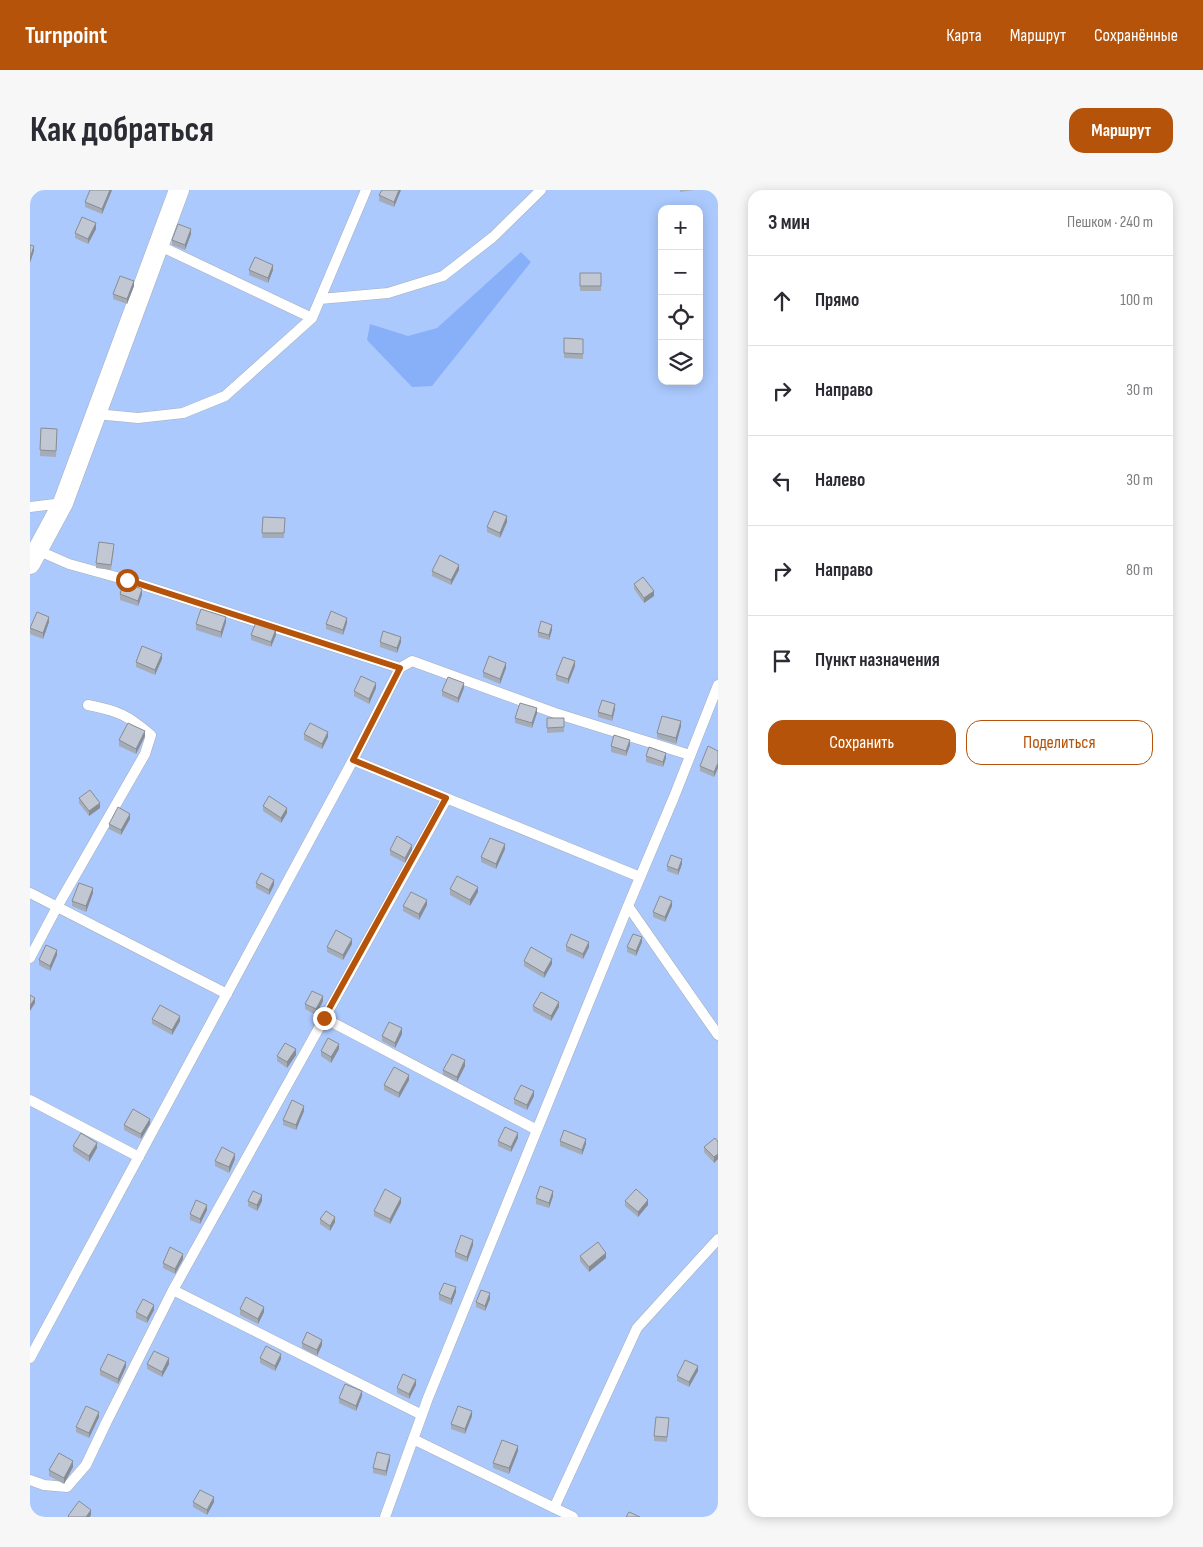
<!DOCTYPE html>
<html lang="ru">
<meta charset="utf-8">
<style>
:root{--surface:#fff;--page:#f7f7f7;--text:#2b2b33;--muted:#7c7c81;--line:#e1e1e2;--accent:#b45309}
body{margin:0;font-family:"Sofia Sans Condensed",sans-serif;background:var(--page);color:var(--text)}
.controls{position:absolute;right:15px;top:15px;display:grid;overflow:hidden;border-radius:10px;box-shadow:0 2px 12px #0003}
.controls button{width:45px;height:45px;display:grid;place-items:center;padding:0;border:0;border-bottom:1px solid var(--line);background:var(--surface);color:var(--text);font:25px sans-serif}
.stop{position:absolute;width:15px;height:15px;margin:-11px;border:4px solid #b45309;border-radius:50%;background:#fff}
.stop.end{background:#b45309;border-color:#fff;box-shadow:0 1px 5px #0008}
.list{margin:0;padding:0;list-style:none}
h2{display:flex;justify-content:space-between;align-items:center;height:65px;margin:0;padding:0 20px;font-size:21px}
h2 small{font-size:16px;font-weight:400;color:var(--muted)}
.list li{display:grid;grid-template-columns:32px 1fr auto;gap:15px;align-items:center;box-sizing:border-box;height:90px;padding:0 20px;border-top:1px solid var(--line)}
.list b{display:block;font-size:19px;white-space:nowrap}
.list em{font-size:16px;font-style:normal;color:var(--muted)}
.actions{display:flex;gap:10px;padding:15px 20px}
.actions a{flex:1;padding:11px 0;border:1px solid var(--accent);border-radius:15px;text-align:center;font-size:18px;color:var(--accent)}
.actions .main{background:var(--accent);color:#fff}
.icon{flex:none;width:28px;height:28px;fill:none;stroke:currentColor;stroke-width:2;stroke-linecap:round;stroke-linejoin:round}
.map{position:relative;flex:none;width:688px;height:1327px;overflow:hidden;border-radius:15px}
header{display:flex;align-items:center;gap:30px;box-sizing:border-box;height:70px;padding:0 25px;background:var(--accent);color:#fff}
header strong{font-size:24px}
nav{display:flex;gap:28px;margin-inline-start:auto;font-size:18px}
.intro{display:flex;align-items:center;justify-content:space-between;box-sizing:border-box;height:120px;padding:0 30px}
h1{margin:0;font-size:35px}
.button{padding:12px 22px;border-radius:15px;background:var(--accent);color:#fff;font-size:18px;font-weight:700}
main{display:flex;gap:30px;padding:0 30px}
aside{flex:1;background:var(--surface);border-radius:15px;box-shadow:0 2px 12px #0003}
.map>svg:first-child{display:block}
.green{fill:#abc9fd;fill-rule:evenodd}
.water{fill:#88b0f9}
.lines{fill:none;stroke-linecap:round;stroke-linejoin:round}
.service-casing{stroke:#a7aeb9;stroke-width:11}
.minor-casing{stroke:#a7aeb9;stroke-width:21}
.service{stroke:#fff;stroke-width:10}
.minor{stroke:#fff;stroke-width:20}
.wall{fill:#a6acb6}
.shaded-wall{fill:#878c94}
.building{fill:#c1c8d4;stroke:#878c94}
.route{stroke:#b45309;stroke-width:6}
</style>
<header>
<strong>Turnpoint</strong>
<nav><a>Карта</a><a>Маршрут</a><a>Сохранённые</a></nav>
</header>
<div class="intro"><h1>Как добраться</h1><a class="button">Маршрут</a></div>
<main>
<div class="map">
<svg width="688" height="1327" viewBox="0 0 688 1327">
<rect width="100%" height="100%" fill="#f7f9fe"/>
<path class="green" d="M0 0H688V1327H0ZM632 19H669V191H632Z"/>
<path class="water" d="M491 62 501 72 402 196 382 197 337 150 340 134 378 146 407 138Z"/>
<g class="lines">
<g class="service-casing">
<path id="service" d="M128 55 282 128
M290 109 358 103 413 86 463 47 511 0
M66 224 108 228 153 223 195 206 282 128 336 0
M0 317 33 313
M370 478 382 471 525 523 660 565
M323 570 610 687
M0 703 197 804
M598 716 688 845
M0 768 27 717 115 564 121 545C97 525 89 521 58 515
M294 828 507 940
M0 910 109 967
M143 1100 392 1225
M0 1168 323 570 370 478 97 390 39 374 7 360
M383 1249 543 1327
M0 1290 14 1295 37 1297 56 1275 76 1233 143 1100 417 608
M524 1318 607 1138 688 1049
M355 1327 398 1208 598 716 644 607 688 495"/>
</g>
<g class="minor-casing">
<path id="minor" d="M0 374 33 313 149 0"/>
</g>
<use href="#service" class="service"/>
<use href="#minor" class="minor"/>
</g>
<path class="wall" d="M82 0 72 24 55 17V12Z
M352 0H371L364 17 349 11V5Z
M650 0H664L650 2Z
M66 39 58 54 45 48V43Z
M161 44 155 60 142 55V50Z
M219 80H243L238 93 219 85Z
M550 83H571V101H550Z
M104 96 97 114 83 109V104Z
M534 148 553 149V169L534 168Z
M11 238 27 239 26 267 10 266Z
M233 327 255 328 254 348H232Z
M477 332 470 348 457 342V337Z
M84 359 81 380 66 378V373Z
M429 380 421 395 402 386V381Z
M604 394 624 406 614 413 604 399Z
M90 404 112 405 108 416 90 410Z
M19 432 13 449 0 444V438Z
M196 432 191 448 166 440V434Z
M317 433 313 445 296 439V434Z
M522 440 519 450 508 447V442Z
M221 445H246L241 457 221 450Z
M350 452H371L367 463 350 457Z
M132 469 125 485 106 477V472Z
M545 476 538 494 526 490V485Z
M476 478 470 494 453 487V482Z
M346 498 339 514 324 506V501Z
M434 498 428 513 412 506V501Z
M585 519 582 531 568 527V522Z
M507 523 502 538 485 533V528Z
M517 528H534V542L517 543Z
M651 536 646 554 627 548V543Z
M274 544 298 547 292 559 274 550Z
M115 546 106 564 89 556V550Z
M600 555 596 566 581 562V556Z
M688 561V578L684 587 670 581V576Z
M616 566 636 568 633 577 616 572Z
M49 608 70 618 59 626 49 613Z
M233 616 257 623 251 633 233 621Z
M100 629 91 645 79 639V634Z
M475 659 466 679 451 672V667Z
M360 660H382L375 673 360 665Z
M652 674 648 685 637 681V676Z
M226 693 244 695 239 705 226 698Z
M420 699 448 702 440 716 420 705Z
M63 703 56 722 42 716V711Z
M397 715 389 730 373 721V716Z
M642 716 635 732 623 727V722Z
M612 752 606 766 597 762V757Z
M322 754 313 770 297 762V757Z
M536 756 559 757 553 769 536 761Z
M27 765 20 781 9 775V770Z
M494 771 522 774 514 788 494 776Z
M293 811 286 825 275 819V814Z
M503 816 529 817 521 831 503 821Z
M122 829 150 831 142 845 122 834Z
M372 844 365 858 352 851V846Z
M309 859 301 873 291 866V861Z
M266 865 257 878 247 871V866Z
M435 876 427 892 413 885V880Z
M379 890 369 908 354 900V895Z
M504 906 497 920 484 914V909Z
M274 921 266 940 253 935V930Z
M120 934 111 949 94 940V935Z
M488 948 481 962 468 956V951Z
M530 951 556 954 552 965 530 956Z
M688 952V969L684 973 674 962V957Z
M43 956 67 958 59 972 43 961Z
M205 969 199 983 185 976V971Z
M523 1006 519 1018 506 1014V1008Z
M218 1011H232L227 1021 218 1016Z
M595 1011 618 1015 608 1027 595 1016Z
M371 1013 360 1034 344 1026V1021Z
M177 1020 170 1034 160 1030V1024Z
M290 1029 305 1032 300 1041 290 1034Z
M443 1055 437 1072 425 1067V1062Z
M550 1066 576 1068 559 1082 550 1071Z
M153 1069 145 1084 133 1078V1073Z
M426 1102 421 1115 409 1110V1104Z
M460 1109 455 1121 446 1117V1112Z
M210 1119 234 1122 228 1134 210 1125Z
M124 1120 117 1133 106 1128V1122Z
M272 1153 292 1155 287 1166 272 1158Z
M230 1168 251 1169 245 1181 230 1173Z
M117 1174H139L132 1187 117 1179Z
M96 1177 88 1194 70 1185V1180Z
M668 1181 659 1197 647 1191V1186Z
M386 1195 379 1209 367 1203V1198Z
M332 1206 326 1221 309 1213V1208Z
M442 1226 435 1244 421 1239V1234Z
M69 1227 59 1248 46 1242V1237Z
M639 1233 637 1252 624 1251V1246Z
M488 1261 479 1284 463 1278V1273Z
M360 1270 356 1286 343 1283V1278Z
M43 1277 34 1294 19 1286V1280Z
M163 1312H184L177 1325 163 1317Z"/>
<path class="shaded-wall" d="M80 0H82L72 24V19Z
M369 0H371L364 17V12Z
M66 33V39L58 54V49Z
M161 39V44L155 60V55Z
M4 56V61L0 73V68Z
M243 75V80L238 93V88Z
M104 91V96L97 114V109Z
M477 326V332L470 348V343Z
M429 375V380L421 395V390Z
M112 399V405L108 416V411Z
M624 401V406L614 413V408Z
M19 427V432L13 449V443Z
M196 427V432L191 448V442Z
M317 428V433L313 445V440Z
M522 435V440L519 450V445Z
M246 439V445L241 457V452Z
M371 447V452L367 463V458Z
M132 464V469L125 485V480Z
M545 471V476L538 494V489Z
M476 473V478L470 494V489Z
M346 493V498L339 514V509Z
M434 493V498L428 513V508Z
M585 514V519L582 531V526Z
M507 518V523L502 538V533Z
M651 531V536L646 554V548Z
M115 541V546L106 564V559Z
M298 542V547L292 559V554Z
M600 550V555L596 566V561Z
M636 563V568L633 577V572Z
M688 573V578L684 587V582Z
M70 613V618L59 626V621Z
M257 618V623L251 633V628Z
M100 624V629L91 645V640Z
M475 654V659L466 679V674Z
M382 655V660L375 673V668Z
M652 669V674L648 685V680Z
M244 690V695L239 705V700Z
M448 697V702L440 716V710Z
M63 698V703L56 722V716Z
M397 710V715L389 730V724Z
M642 711V716L635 732V727Z
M612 747V752L606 766V761Z
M322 749V754L313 770V765Z
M559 752V757L553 769V764Z
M27 760V765L20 781V776Z
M522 769V774L514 788V783Z
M293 806V811L286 825V819Z
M5 808V813L0 821V816Z
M529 812V817L521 831V826Z
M150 826V831L142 845V840Z
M372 838V844L365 858V853Z
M309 854V859L301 873V867Z
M266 859V865L257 878V872Z
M435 870V876L427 892V887Z
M379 885V890L369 908V903Z
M504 901V906L497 920V915Z
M274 916V921L266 940V935Z
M120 929V934L111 949V944Z
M488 943V948L481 962V957Z
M556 949V954L552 965V960Z
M67 953V958L59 972V966Z
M205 964V969L199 983V977Z
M688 964V969L684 973V967Z
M523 1001V1006L519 1018V1013Z
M232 1005V1011L227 1021V1015Z
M371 1008V1013L360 1034V1029Z
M618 1010V1015L608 1027V1022Z
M177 1015V1020L170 1034V1029Z
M305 1027V1032L300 1041V1036Z
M443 1050V1055L437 1072V1067Z
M576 1063V1068L559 1082V1077Z
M153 1064V1069L145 1084V1079Z
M426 1097V1102L421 1115V1109Z
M460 1103V1109L455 1121V1116Z
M124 1115V1120L117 1133V1128Z
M234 1117V1122L228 1134V1129Z
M292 1150V1155L287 1166V1160Z
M251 1164V1169L245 1181V1176Z
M139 1168V1174L132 1187V1182Z
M96 1172V1177L88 1194V1189Z
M668 1176V1181L659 1197V1192Z
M386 1190V1195L379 1209V1204Z
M332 1201V1206L326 1221V1216Z
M442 1221V1226L435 1244V1239Z
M69 1222V1227L59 1248V1243Z
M488 1256V1261L479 1284V1278Z
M360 1265V1270L356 1286V1281Z
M43 1271V1277L34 1294V1288Z
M184 1307V1312L177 1325V1320Z
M61 1320V1325L60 1327H56Z"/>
<path class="building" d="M60 0H80L72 19 55 12Z
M352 0H369L364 12 349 5Z
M52 27 66 33 58 49 45 43Z
M148 34 161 39 155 55 142 50Z
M0 55 4 56 0 68Z
M225 67 243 75 238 88 219 80Z
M550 83H571V96H550Z
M90 86 104 91 97 109 83 104Z
M534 148 553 149V164L534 163Z
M11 238 27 239 26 261 10 260Z
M464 321 477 326 470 343 457 337Z
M233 327 255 328 254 343H232Z
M69 352 84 354 81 375 66 373Z
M410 365 429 375 421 390 402 381Z
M613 387 624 401 614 408 604 394Z
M94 392 112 399 108 411 90 404Z
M171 419 196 427 191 442 166 434Z
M301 421 317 428 313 440 296 434Z
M7 422 19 427 13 443 0 438Z
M511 431 522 435 519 445 508 442Z
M226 432 246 439 241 452 221 445Z
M353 441 371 447 367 458 350 452Z
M112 456 132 464 125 480 106 472Z
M459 466 476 473 470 489 453 482Z
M533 467 545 471 538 489 526 485Z
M331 486 346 493 339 509 324 501Z
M418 487 434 493 428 508 412 501Z
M572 510 585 514 582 526 568 522Z
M490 513 507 518 502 533 485 528Z
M632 526 651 531 646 548 627 543Z
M517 528H534V537L517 538Z
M98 533 115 541 106 559 89 550Z
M280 533 298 542 292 554 274 544Z
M584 545 600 550 596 561 581 556Z
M678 556 688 561V573L684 582 670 576Z
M619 557 636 563 633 572 616 566Z
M60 600 70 613 59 621 49 608Z
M239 606 257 618 251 628 233 616Z
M88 617 100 624 91 640 79 634Z
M367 646 382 655 375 668 360 660Z
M460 648 475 654 466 674 451 667Z
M641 665 652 669 648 680 637 676Z
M231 683 244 690 239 700 226 693Z
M427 686 448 697 440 710 420 699Z
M49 693 63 698 56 716 42 711Z
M381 702 397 710 389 724 373 716Z
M630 706 642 711 635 727 623 722Z
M306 740 322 749 313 765 297 757Z
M541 744 559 752 553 764 536 756Z
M603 744 612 747 606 761 597 757Z
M16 755 27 760 20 776 9 770Z
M501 757 522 769 514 783 494 771Z
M282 801 293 806 286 819 275 814Z
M511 802 529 812 521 826 503 816Z
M0 805 5 808 0 816Z
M130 815 150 826 142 840 122 829Z
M359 832 372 838 365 853 352 846Z
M298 848 309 854 301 867 291 861Z
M255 853 266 859 257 872 247 866Z
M422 864 435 870 427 887 413 880Z
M364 877 379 885 369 903 354 895Z
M491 895 504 901 497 915 484 909Z
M262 910 274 916 266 935 253 930Z
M103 919 120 929 111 944 94 935Z
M475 937 488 943 481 957 468 951Z
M534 940 556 949 552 960 530 951Z
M51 943 67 953 59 966 43 956Z
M685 948 688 952V964L684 967 674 957Z
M192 957 205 964 199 977 185 971Z
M510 996 523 1001 519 1013 506 1008Z
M355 999 371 1008 360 1029 344 1021Z
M606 999 618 1010 608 1022 595 1011Z
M223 1001 232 1005 227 1015 218 1011Z
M166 1010 177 1015 170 1029 160 1024Z
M296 1021 305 1027 300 1036 290 1029Z
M431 1045 443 1050 437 1067 425 1062Z
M568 1052 576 1063 559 1077 550 1066Z
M140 1057 153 1064 145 1079 133 1073Z
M414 1093 426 1097 421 1109 409 1104Z
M451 1100 460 1103 455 1116 446 1112Z
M216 1107 234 1117 228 1129 210 1119Z
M113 1109 124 1115 117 1128 106 1122Z
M277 1142 292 1150 287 1160 272 1153Z
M236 1156 251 1164 245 1176 230 1168Z
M124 1161 139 1168 132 1182 117 1174Z
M78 1164 96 1172 88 1189 70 1180Z
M655 1170 668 1176 659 1192 647 1186Z
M373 1184 386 1190 379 1204 367 1198Z
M315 1194 332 1201 326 1216 309 1208Z
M56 1216 69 1222 59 1243 46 1237Z
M428 1216 442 1221 435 1239 421 1234Z
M626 1227 639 1228 637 1247 624 1246Z
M472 1250 488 1256 479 1278 463 1273Z
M347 1262 360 1265 356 1281 343 1278Z
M29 1263 43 1271 34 1288 19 1280Z
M170 1300 184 1307 177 1320 163 1312Z
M49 1311 61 1320 56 1327H39L38 1326Z
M599 1322 610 1327H596Z"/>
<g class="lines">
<path class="route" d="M97 390 370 478 323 570 416 608 294 828"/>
</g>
</svg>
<div class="controls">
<button>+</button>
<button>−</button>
<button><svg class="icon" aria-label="locate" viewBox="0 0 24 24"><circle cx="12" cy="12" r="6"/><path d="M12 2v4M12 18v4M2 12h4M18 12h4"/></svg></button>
<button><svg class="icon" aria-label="layers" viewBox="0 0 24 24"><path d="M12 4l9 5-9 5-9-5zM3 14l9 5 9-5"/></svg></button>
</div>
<div class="stop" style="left:97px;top:390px"></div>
<div class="stop end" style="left:294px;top:828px"></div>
</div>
<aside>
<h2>3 мин<small>Пешком · 240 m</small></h2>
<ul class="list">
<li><svg class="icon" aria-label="ahead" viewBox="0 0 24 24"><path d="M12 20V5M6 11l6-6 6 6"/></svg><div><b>Прямо</b></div><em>100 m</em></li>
<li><svg class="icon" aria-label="right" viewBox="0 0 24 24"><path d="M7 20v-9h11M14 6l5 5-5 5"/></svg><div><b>Направо</b></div><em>30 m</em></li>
<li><svg class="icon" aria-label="left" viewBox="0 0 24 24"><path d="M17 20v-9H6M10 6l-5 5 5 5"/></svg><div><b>Налево</b></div><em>30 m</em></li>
<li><svg class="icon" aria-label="right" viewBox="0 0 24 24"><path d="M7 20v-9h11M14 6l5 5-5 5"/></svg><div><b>Направо</b></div><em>80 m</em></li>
<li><svg class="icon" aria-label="arrive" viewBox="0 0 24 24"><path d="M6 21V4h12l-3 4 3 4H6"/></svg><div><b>Пункт назначения</b></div></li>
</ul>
<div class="actions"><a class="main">Сохранить</a><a>Поделиться</a></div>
</aside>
</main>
